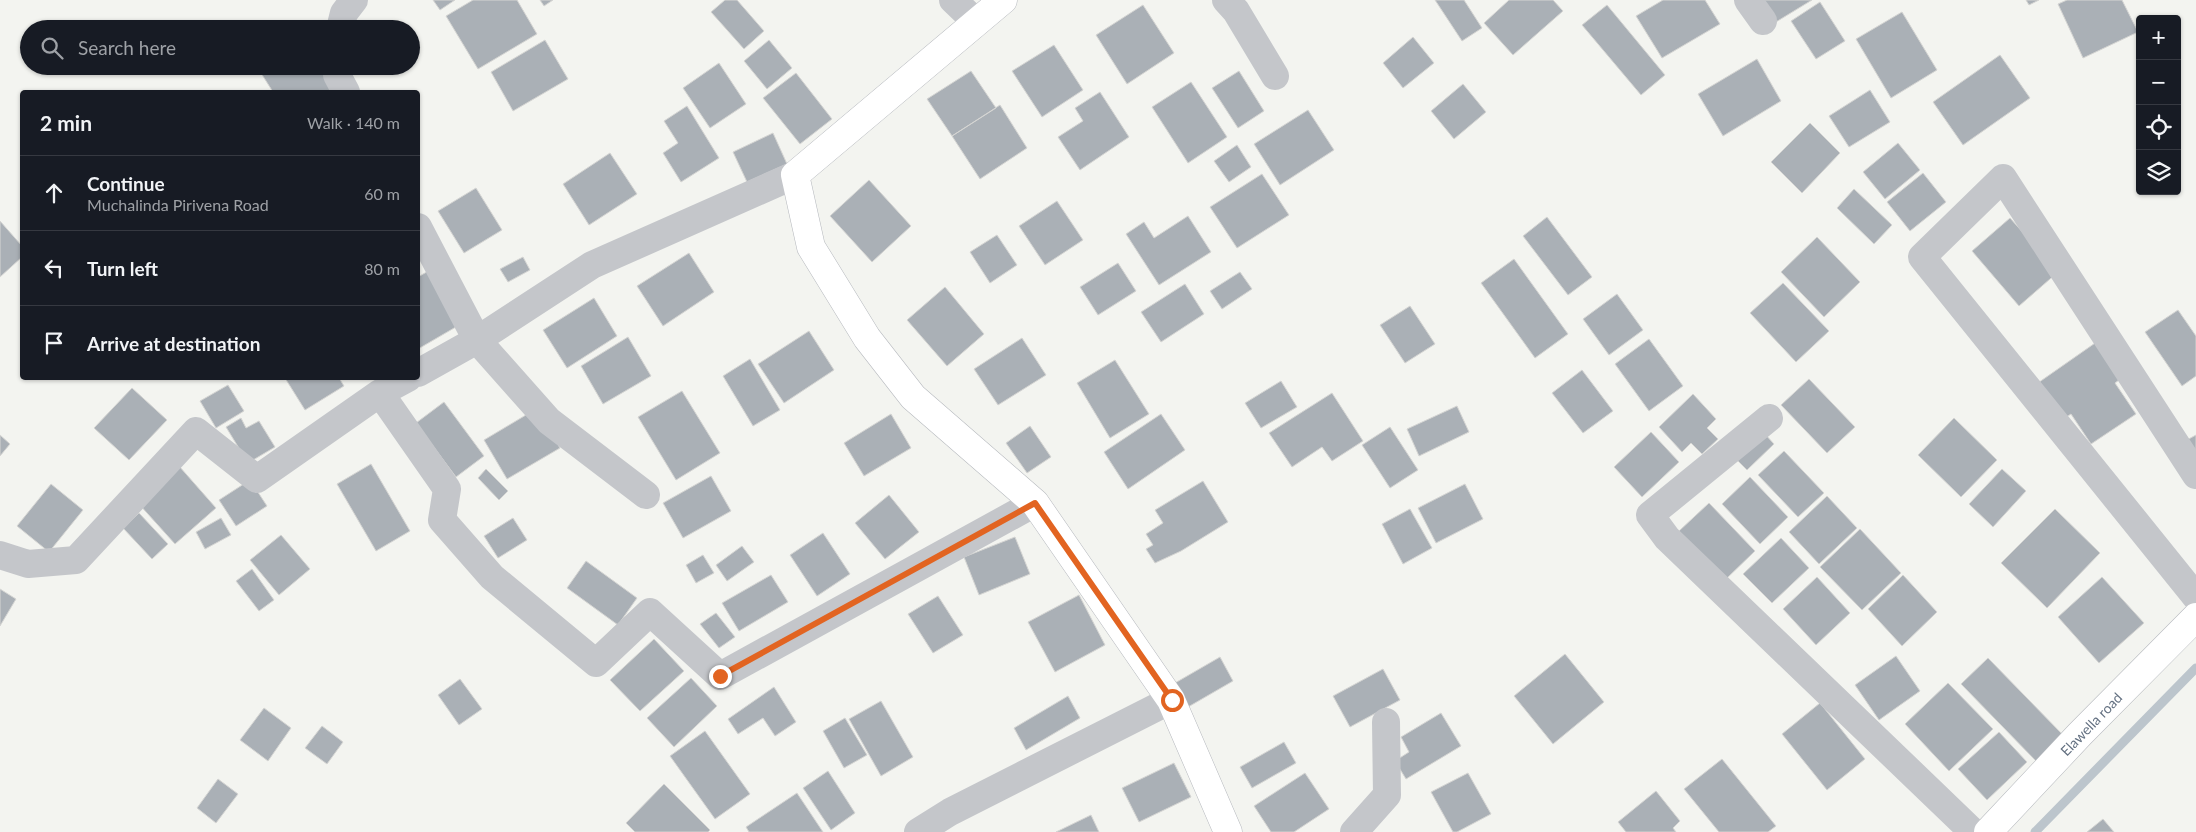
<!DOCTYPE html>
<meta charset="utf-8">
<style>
:root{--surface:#171b24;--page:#20242c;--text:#f1f3f6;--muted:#9ea1a6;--line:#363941}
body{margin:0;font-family:Lato,sans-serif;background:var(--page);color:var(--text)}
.controls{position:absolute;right:15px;top:15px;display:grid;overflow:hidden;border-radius:5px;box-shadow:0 1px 4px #0004}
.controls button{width:45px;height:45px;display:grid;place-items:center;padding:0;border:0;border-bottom:1px solid var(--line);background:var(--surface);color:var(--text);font:25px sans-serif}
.stop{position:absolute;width:15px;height:15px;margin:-11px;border:4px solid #e26421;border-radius:50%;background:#fff}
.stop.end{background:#e26421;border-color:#fff;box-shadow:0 1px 5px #0008}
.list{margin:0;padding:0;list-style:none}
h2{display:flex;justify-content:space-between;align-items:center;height:65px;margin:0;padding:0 20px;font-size:21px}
h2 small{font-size:16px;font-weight:400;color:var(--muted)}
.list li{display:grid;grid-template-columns:32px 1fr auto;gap:15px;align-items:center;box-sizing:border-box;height:75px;padding:0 20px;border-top:1px solid var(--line)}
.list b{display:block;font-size:19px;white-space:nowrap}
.list p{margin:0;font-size:16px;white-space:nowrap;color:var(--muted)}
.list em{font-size:16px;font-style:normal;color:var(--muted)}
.icon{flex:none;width:28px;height:28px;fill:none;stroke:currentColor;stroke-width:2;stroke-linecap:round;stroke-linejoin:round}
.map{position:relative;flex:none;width:2196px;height:832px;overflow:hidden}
.search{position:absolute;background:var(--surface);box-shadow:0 1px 4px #0004;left:20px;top:20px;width:400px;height:55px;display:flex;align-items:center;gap:12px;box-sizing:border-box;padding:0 18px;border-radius:28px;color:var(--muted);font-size:19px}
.panel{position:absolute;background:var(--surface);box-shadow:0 1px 4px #0004;left:20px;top:90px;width:400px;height:290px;border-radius:5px}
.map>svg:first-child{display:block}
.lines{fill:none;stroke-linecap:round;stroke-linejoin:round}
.stream{stroke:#bcc5cc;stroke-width:9}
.building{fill:#aab0b6;stroke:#d5d5d3}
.secondary-casing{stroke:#b6b9be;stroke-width:29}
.street{stroke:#c4c6ca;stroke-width:28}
.secondary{stroke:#fff;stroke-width:28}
.route{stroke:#e26421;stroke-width:6}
.labels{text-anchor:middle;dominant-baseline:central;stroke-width:5;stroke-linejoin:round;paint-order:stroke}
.street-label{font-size:14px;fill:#637081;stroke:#fff}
</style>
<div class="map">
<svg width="2196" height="832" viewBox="0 0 2196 832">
<rect width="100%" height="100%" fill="#f3f4f0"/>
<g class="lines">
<path class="stream" d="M2035 832 2196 668"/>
</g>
<path class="building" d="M433 0H455L440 10Z
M473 0H517L537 34 478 69 446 16Z
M540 0H553L544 6Z
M725 0H737L764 31 744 49 711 12Z
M1435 0H1464L1482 28 1462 41Z
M1509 0H1553L1563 11 1513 55 1484 23Z
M1663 0H1705L1720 24 1662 58 1636 16Z
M1757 0H1812L1771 25Z
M2026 0H2039L2029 5Z
M2067 0H2122L2138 32 2083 58 2058 4Z
M1820 2 1845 41 1816 59 1791 21Z
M1143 5 1174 53 1127 84 1096 35Z
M1607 5 1665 75 1641 95 1582 25Z
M1902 12 1937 70 1891 98 1856 39Z
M1413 37 1434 63 1403 88 1383 63Z
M545 40 568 79 513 111 491 72Z
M769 40 792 68 767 89 744 61Z
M1054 45 1083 90 1042 117 1012 71Z
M2000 55 2030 98 1963 145 1933 102Z
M1757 59 1781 101 1723 136 1698 94Z
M719 63 746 104 710 128 683 88Z
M273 66H331L340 92H273L261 73Z
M971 71 996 108 952 136 927 99Z
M1239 71 1264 111 1238 128 1212 88Z
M796 73 832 119 800 144 763 98Z
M1191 82 1227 137 1188 163 1152 107Z
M1463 84 1486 112 1454 139 1431 111Z
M1870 90 1890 122 1849 147 1829 116Z
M1100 92 1129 137 1080 170 1058 137 1083 121 1075 108Z
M1000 105 1027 148 980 179 952 136Z
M687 106 719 158 681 182 663 153 678 143 664 121Z
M1308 110 1334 150 1280 185 1254 144Z
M1810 123 1840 153 1802 193 1771 162Z
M773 133 787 164 747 182 733 152Z
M1898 143 1920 170 1885 199 1863 172Z
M1237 145 1251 167 1229 182 1214 161Z
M610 153 637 194 589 225 563 184Z
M1923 173 1946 202 1910 231 1887 202Z
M1262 174 1289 215 1237 248 1210 207Z
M869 180 911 226 872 262 830 216Z
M476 188 502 230 464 253 438 211Z
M1854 189 1892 225 1874 244 1837 208Z
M1057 201 1083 240 1045 265 1019 226Z
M1188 216 1211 252 1159 285 1126 234 1144 222 1154 238Z
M1547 217 1592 277 1568 295 1523 236Z
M2010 218 2058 272 2019 306 1972 251Z
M0 221 22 246V257L0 277Z
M997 235 1017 265 990 283 970 252Z
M1817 237 1860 282 1824 317 1781 272Z
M689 253 714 292 663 326 637 286Z
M523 257 530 270 508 282 500 269Z
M1514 259 1568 334 1535 358 1481 283Z
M1118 263 1136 291 1098 315 1080 287Z
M430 270 461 324 418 349V277Z
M1240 272 1252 289 1222 309 1210 291Z
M1783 283 1829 331 1796 362 1750 313Z
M1185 284 1204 314 1161 342 1141 312Z
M945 287 984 334 947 366 907 320Z
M1617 294 1643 330 1609 355 1583 319Z
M594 298 617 336 567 368 543 330Z
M1410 306 1435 344 1405 363 1380 325Z
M2178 310 2196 336V376L2182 386 2145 332Z
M809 331 834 370 784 403 758 364Z
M628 337 651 376 603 404 581 366Z
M1022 338 1046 375 998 405 974 369Z
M1649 339 1683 386 1649 411 1615 364Z
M2098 341 2123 377 2115 383 2136 414 2091 444 2071 414 2060 421 2035 385Z
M750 359 780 410 753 426 723 376Z
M1115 360 1149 414 1110 438 1077 383Z
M1582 370 1613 411 1583 433 1552 393Z
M285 378H339L344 386 305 410Z
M1809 379 1855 427 1827 453 1781 405Z
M1281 381 1297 407 1261 428 1245 403Z
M228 385 244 411 216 428 200 401Z
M132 388 167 420 129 460 94 428Z
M682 391 720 453 676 480 638 417Z
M1332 393 1363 441 1332 461 1322 447 1292 467 1269 433Z
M1693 394 1716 419 1707 428 1718 439 1702 454 1691 443 1682 452 1659 427Z
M444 402 484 456 456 477 416 423Z
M1457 406 1469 432 1419 456 1407 429Z
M536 409 560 448 507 479 484 440Z
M891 414 911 448 864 476 844 443Z
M1161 414 1185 450 1128 489 1104 452Z
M241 418 246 428 259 421 275 447 248 463 226 427Z
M1954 418 1997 460 1961 497 1918 455Z
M1030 426 1051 457 1027 473 1006 443Z
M1390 427 1418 470 1390 488 1362 445Z
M1651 432 1679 462 1642 497 1614 467Z
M1764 433 1774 444 1747 470 1736 459Z
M0 435 10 444 0 456Z
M2196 435V460L2185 441Z
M1784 451 1824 493 1798 517 1758 475Z
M371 464 410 531 376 551 337 484Z
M179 466 216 508 175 544 138 503Z
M486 469 508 491 499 500 478 478Z
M2002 469 2026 491 1993 527 1969 504Z
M711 476 731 511 683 538 663 503Z
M1750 477 1788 517 1760 544 1722 504Z
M250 480 267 506 236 526 219 500Z
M1203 481 1228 522 1181 551 1155 563 1146 549 1153 545 1146 534 1163 523 1155 510Z
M51 484 83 510 49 552 17 526Z
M1465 484 1483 519 1436 543 1418 508Z
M889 495 919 532 885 559 855 523Z
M1827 496 1857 528 1819 564 1789 532Z
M1709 503 1755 551 1725 580 1679 531Z
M1410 509 1432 548 1403 564 1382 524Z
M2055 509 2100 553 2047 608 2001 563Z
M139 513 168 544 152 559 123 528Z
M221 518 231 535 205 549 196 532Z
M513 518 527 540 498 558 484 536Z
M1860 529 1901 573 1862 610 1820 567Z
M823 533 850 574 817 596 790 555Z
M281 535 310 569 279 595 250 560Z
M1015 537 1030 574 979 595 964 557Z
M1781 538 1809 568 1772 603 1743 574Z
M742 546 754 562 727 581 716 565Z
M703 555 714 573 696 583 686 565Z
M586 561 637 598 618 625 567 588Z
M252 569 274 600 259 611 236 581Z
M771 575 788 602 739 631 722 603Z
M1903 575 1937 612 1902 646 1868 609Z
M1817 577 1850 613 1816 645 1783 609Z
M2102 577 2144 623 2099 663 2058 617Z
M0 589 16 599 0 626Z
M1079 595 1105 645 1055 672 1028 622Z
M938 596 963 635 933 653 908 614Z
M716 613 735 637 719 648 700 624Z
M654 639 684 671 640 711 610 680Z
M1565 654 1604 702 1553 744 1514 696Z
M1896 656 1920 691 1879 720 1855 685Z
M1220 657 1233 681 1188 707 1175 683Z
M1988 658 2063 735 2036 761 1961 684Z
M1383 669 1400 700 1350 727 1333 696Z
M691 678 717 706 674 747 647 718Z
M460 679 482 709 459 725 438 695Z
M1948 683 1993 729 1949 771 1905 724Z
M774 687 796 722 775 736 763 718 738 734 728 719Z
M1068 696 1080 718 1026 750 1014 728Z
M881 701 913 757 881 776 849 719Z
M1820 703 1865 759 1827 790 1782 734Z
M264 708 291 728 268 761 240 740Z
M1441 713 1461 746 1406 779 1395 761 1409 752 1401 737Z
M845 718 867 755 844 768 823 731Z
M322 726 343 742 327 764 305 748Z
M705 731 750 794 715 819 670 756Z
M1999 732 2027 762 1987 800 1958 769Z
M1284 742 1296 763 1252 788 1240 767Z
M1722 759 1776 826 1768 832H1719L1684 789Z
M1174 763 1191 797 1139 822 1122 788Z
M828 771 855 813 831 830 803 788Z
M1305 773 1329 809 1294 832H1271L1254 806Z
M1468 773 1491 814 1457 832H1453L1431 792Z
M218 779 238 794 216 823 197 808Z
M664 784 710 830 708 832H635L626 823Z
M1656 791 1680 821 1673 828 1676 832H1626L1618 822Z
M797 793 823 832H749L746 827Z
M1091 815 1099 832H1056Z
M2103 819 2114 832H2087Z"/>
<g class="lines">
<g class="secondary-casing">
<path id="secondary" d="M1003 0 795 175 811 247 867 338 913 397 1035 503 1171 700 1228 832
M1988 832 2080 734 2196 617"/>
</g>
<path class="street" d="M953 0 976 22
M1226 0 1236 11 1275 76
M1748 0 1763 21
M340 29 344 13 354 0
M337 66V75L346 92
M418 227 477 340 549 421 646 495
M418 373 477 340 592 265 795 175
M380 393 447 489 442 520 492 577 596 663 650 612 720 676 1035 503
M1769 418 1650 515 1667 538 1973 832
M2196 475 2003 178 1922 257 2196 597
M0 555 28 564 76 560 196 431 257 479 380 393 408 378
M918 832 950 812 1171 700
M1354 832 1387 795 1386 722"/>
<use href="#secondary" class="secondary"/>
</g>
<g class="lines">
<path class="route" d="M720 676 1035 503 1172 700"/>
</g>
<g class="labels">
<g class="street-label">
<text transform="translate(2091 724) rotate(-46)">Elawella road</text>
</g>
</g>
</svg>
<div class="controls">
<button>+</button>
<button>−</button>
<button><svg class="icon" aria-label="locate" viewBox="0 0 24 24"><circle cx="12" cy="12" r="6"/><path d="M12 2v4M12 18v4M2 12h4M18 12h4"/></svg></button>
<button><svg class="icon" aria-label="layers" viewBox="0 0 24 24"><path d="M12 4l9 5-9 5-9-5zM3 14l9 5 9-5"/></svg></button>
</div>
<div class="stop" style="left:1172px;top:700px"></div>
<div class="stop end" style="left:720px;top:676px"></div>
<div class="search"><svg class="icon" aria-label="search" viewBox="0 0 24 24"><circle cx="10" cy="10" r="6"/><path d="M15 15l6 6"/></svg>Search here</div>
<section class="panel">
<h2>2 min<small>Walk · 140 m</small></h2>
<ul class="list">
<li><svg class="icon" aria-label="ahead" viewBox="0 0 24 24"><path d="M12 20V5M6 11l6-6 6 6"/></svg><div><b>Continue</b><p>Muchalinda Pirivena Road</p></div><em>60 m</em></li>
<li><svg class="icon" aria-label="left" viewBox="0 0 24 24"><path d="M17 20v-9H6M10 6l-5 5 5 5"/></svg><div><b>Turn left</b></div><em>80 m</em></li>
<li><svg class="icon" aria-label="arrive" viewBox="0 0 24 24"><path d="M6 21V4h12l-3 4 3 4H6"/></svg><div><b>Arrive at destination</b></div></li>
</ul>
</section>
</div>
